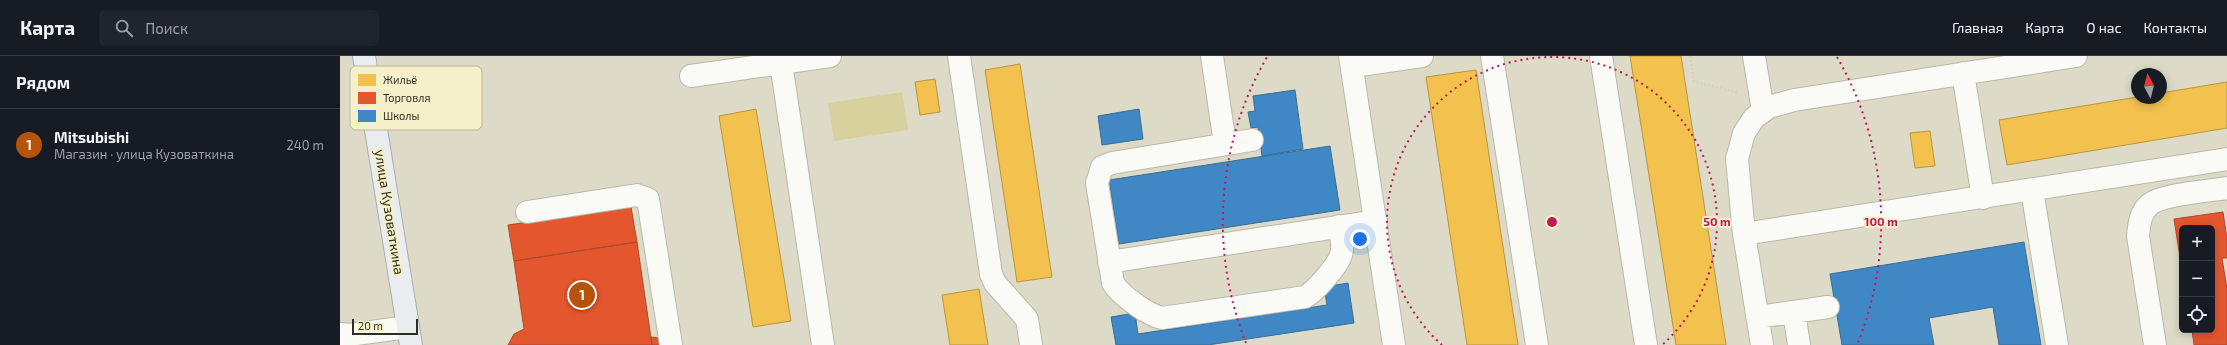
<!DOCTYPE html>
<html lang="ru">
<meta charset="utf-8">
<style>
:root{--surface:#171b24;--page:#20242c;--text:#f1f3f6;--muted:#9ea1a6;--line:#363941;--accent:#b45309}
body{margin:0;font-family:"Exo 2",sans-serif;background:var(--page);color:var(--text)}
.controls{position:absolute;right:12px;bottom:12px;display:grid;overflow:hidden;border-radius:6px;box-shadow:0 2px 10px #0003}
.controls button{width:36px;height:36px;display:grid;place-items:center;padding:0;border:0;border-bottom:1px solid var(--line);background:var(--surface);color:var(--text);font:20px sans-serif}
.compass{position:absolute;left:1791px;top:12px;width:36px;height:36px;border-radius:50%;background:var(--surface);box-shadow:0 2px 10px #0003;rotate:353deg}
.scale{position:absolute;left:12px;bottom:10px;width:66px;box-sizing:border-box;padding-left:4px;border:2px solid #302e20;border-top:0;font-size:11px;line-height:14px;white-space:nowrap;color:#302e20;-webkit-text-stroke:3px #f5f0ca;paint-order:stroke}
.you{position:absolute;left:1020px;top:183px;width:14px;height:14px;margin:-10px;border:3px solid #fff;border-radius:50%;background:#1a73e8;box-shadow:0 0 0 6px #1a73e833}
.badge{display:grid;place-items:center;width:26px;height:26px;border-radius:50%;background:var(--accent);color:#fff;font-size:13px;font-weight:700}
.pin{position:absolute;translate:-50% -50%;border:2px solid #fff;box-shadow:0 1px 4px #0006}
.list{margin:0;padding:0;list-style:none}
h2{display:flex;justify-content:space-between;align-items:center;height:52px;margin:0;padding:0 16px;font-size:17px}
h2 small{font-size:13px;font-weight:400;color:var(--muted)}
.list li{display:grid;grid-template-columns:26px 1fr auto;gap:12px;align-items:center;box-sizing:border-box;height:72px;padding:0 16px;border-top:1px solid var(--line)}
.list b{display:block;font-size:15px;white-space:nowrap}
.list p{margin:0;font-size:13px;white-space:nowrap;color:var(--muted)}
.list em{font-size:13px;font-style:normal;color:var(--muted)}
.icon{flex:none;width:22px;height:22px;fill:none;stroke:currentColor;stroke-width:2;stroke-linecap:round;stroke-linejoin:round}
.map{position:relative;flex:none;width:1887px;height:289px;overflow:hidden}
header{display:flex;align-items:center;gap:24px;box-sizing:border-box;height:56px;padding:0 20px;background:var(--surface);border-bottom:1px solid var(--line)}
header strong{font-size:19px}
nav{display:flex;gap:22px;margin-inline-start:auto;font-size:14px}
.search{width:280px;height:36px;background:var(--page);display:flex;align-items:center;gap:10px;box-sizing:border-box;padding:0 14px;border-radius:6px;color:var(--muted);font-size:15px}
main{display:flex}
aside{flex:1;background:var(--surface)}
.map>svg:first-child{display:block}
.green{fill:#d8d19d}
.homes{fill:#f2c14e;stroke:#b89540}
.shops{fill:#e4572e;stroke:#ae4b2a}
.schools{fill:#3f88c5;stroke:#3a6d94}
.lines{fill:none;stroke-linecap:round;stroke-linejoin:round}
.minor-casing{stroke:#bab9a9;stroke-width:24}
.major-casing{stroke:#aaafae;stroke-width:24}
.path{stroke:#d2d2cb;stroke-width:2.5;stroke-dasharray:2 2;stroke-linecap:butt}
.minor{stroke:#fafaf7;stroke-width:22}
.major{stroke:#eaedef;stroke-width:22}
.ring{fill:none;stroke:#c2185b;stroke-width:2;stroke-dasharray:2 4}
.labels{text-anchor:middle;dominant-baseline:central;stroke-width:4;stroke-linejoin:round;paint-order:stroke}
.street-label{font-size:14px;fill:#302e20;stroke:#f5f0ca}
.key{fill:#f5f0ca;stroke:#bab697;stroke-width:1}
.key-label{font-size:11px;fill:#302e20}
.centre{fill:#c2185b;stroke:#f5f0ca;stroke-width:2}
.ring-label{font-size:12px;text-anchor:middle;font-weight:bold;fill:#c2185b;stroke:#f5f0ca;stroke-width:4;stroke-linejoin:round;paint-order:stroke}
</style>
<header>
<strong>Карта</strong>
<div class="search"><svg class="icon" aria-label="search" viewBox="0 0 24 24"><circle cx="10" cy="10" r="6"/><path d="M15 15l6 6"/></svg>Поиск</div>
<nav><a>Главная</a><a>Карта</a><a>О нас</a><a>Контакты</a></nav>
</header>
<main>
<aside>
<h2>Рядом<small></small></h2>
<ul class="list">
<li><span class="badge">1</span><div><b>Mitsubishi</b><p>Магазин · улица Кузоваткина</p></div><em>240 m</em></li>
</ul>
</aside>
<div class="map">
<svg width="1887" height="289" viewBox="0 0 1887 289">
<rect width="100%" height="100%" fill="#dddbc7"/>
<path class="green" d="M562 36 568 74 494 85 488 47Z"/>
<path class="homes" d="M1290 0H1341L1386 289H1336Z
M680 8 712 221 677 226 645 14Z
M1136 14 1178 289H1127L1086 21Z
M595 23 600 56 580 59 575 26Z
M1887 26V72L1667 109 1659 64 1797 41 1821 42V37Z
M416 53 451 265 413 271 379 60Z
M1590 75 1595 110 1575 112 1570 77Z
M639 233 648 289H610L602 239Z"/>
<path class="shops" d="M291 151 297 186 174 205 168 169Z
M1883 156 1887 183V202H1882L1887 233V289H1854L1852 274H1872V172H1842V214L1834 163Z
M297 186 312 289H168L174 278 184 273 174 205Z
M311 281 319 282 320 289H312Z"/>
<path class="schools" d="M955 34 963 93 922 100 918 71 911 72 908 56 915 55 913 40Z
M799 53 803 83 762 89 758 60Z
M990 90 1000 154 779 188 769 124Z
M1684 186 1701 289H1659L1653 251 1589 262 1594 289H1502L1490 218Z
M1008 227 1014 267 868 289H776L771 261 795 257 798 278 987 249 984 231Z"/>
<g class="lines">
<g class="minor-casing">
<path id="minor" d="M619 0 651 218 655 227 687 263 691 289
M872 0 885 88
M1010 0 1054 289
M1152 0 1197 289
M1261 0 1306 289
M1414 0 1423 55
M441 7 483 289
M1013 10 1082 0
M1623 17 1643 142
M351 20 490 0
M912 84 772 107 762 111 757 127 773 227C780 239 808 259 822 262L965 241C975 236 998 209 1001 199 1004 190 1001 179 999 170
M1692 134 1717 289
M187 156 297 139 308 143 331 289
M1404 178 1887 103
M769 206 1036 165
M1454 256 1459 289
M1417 261 1488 251
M0 278 9 279 68 271
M1422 289 1404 178 1397 103 1404 77 1414 62 1429 51 1454 44 1736 0
M1815 289 1798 180C1799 169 1800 157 1809 149 1822 138 1869 135 1887 132"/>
</g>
<g class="major-casing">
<path id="major" d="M24 0 71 289"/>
</g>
<path class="path" d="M1350 0 1354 25 1399 37"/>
<use href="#minor" class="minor"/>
<use href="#major" class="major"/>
</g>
<g class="ring">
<path d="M1102 289A165 165 0 1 1 1322 289"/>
<path d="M906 287A329 329 0 0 1 927 1M1497 1A329 329 0 0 1 1518 287"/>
</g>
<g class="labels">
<g class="street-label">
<text transform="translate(50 156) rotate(81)">улица Кузоваткина</text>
</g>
</g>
<rect x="10" y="10" width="132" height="64" rx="6" class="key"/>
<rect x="18" y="18" width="18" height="12" fill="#f2c14e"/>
<rect x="18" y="36" width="18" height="12" fill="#e4572e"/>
<rect x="18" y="54" width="18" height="12" fill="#3f88c5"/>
<g class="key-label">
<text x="43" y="28">Жильё</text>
<text x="43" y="46">Торговля</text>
<text x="43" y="64">Школы</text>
</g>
<circle cx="1212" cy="166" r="6" class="centre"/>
<g class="ring-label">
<text x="1377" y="170">50 m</text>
<text x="1541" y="170">100 m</text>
</g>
</svg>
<div class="controls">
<button>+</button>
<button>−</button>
<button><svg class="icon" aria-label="locate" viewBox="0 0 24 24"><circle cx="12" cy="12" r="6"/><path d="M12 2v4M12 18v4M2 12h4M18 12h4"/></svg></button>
</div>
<svg class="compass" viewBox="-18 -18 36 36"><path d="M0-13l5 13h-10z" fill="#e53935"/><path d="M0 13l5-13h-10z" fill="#9ea1a6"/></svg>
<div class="scale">20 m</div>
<div class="you"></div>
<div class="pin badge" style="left:242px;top:239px">1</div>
</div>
</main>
